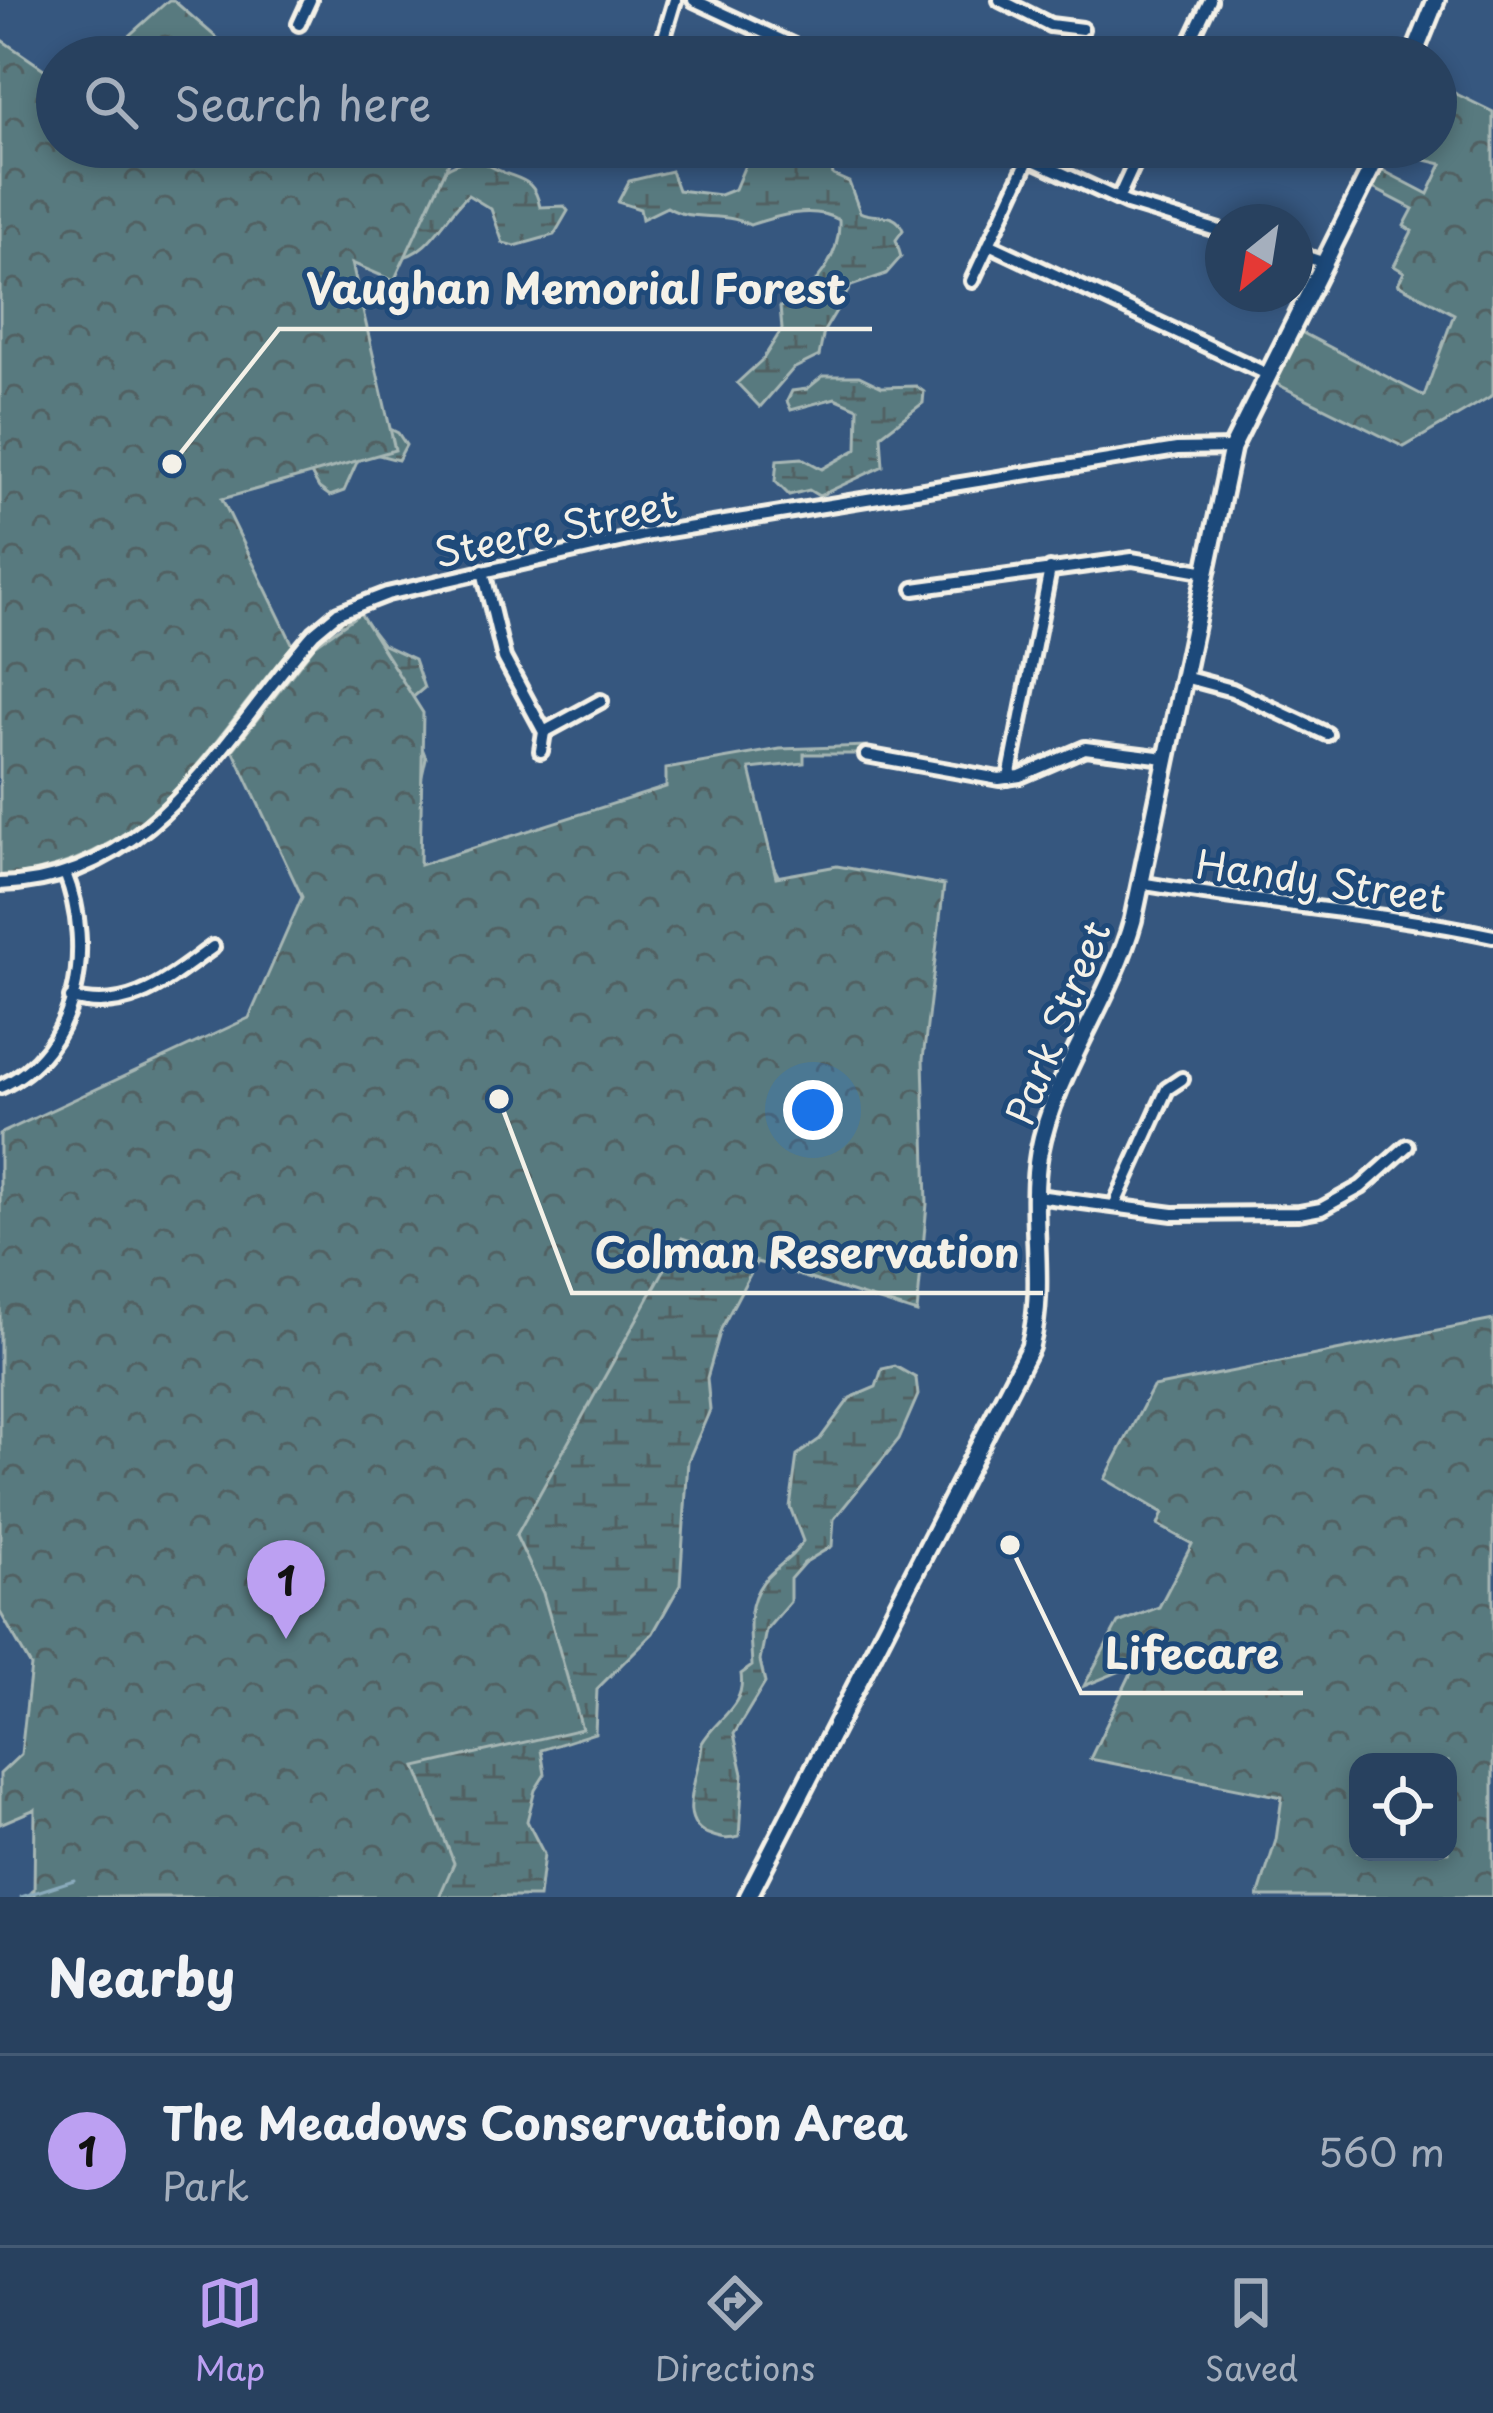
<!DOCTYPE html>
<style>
:root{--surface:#28415f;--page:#304865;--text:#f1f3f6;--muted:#a5afbd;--line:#445a74;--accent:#bca0f2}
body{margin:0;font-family:"Playpen Sans",sans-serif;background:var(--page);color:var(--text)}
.controls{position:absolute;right:36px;bottom:36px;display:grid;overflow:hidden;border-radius:24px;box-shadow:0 6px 18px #0003}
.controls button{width:108px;height:108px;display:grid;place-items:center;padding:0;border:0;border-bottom:3px solid var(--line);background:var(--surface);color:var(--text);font:60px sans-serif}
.compass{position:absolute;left:1205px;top:204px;width:108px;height:108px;border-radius:50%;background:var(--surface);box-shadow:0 6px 18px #0003;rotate:210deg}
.you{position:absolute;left:813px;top:1110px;width:42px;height:42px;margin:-30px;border:9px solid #fff;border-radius:50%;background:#1a73e8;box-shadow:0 0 0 18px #1a73e833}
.badge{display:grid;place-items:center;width:78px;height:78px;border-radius:50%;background:var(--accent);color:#111;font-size:39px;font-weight:700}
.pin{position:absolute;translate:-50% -99px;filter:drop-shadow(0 3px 6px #0008)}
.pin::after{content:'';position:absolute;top:63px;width:42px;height:36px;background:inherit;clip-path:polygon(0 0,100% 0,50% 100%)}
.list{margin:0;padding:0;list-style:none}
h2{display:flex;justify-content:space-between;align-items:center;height:156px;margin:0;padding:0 48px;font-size:51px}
h2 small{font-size:39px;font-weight:400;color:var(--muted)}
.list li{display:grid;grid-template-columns:78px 1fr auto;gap:36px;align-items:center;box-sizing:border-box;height:192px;padding:0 48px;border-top:3px solid var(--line)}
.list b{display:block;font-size:45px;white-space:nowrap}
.list p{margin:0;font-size:39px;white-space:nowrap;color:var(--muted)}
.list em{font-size:39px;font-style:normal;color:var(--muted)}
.icon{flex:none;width:66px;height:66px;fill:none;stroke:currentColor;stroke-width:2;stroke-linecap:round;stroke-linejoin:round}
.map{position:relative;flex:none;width:1493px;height:1897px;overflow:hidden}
.search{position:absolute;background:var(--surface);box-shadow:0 6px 18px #0003;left:36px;right:36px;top:36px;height:132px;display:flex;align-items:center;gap:30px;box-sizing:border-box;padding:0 42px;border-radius:66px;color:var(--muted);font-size:45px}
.sheet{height:348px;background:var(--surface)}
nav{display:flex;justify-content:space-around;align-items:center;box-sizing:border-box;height:168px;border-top:3px solid var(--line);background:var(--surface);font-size:33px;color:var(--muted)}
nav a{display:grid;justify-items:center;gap:6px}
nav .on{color:var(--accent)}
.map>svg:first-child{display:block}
.wetland{fill:url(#wetland-marsh);stroke:#a6b6b4;stroke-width:3}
.park{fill:url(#park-crowns);stroke:#a6b6b4;stroke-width:3;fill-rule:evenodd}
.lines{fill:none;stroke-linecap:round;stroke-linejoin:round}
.stream{stroke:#8aabbc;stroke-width:3}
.minor-casing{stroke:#f4f1e8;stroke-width:20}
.secondary-casing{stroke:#f4f1e8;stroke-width:24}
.minor{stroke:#1f4a7a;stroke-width:10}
.secondary{stroke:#1f4a7a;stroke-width:15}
.labels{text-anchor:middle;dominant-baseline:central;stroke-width:10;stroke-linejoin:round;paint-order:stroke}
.street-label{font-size:39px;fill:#f4f1e8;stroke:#1f4a7a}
.leader{fill:none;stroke:#f4f1e8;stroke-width:4.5}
.callout-dot{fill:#f4f1e8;stroke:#1f4a7a;stroke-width:4.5}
.callout-label{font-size:42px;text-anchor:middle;font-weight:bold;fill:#f4f1e8;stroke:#1f4a7a;stroke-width:10;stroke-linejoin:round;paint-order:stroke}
</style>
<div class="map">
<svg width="1493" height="1897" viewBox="0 0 1493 1897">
<defs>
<pattern id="wetland-marsh" width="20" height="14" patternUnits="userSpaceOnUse" patternTransform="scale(3)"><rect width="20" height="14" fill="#597a7f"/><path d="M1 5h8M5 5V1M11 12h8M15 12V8" fill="none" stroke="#516162"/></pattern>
<pattern id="park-crowns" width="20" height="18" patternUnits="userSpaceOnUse" patternTransform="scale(3)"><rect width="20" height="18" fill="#597a7f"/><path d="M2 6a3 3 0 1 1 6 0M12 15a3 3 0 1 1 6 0" fill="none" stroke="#516162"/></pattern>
</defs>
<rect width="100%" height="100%" fill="#36577f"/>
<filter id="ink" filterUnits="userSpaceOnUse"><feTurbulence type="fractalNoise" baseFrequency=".00833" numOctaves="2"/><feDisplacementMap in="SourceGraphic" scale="24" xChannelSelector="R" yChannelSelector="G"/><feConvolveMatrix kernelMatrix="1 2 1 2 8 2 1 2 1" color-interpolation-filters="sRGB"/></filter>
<g filter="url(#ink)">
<path class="wetland" d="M442 147 443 171C468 155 474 158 498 170 521 181 534 177 540 207L564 206 568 211 554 235 515 246 503 243 491 209 468 195C446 214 429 256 397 258L0 187Z
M816 147H835L830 157 833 175 849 182 860 212C875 220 895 209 903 230L896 240 901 257 886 274 851 286 824 331 819 356 793 369 760 407 737 383 763 359 782 329 780 307C813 293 841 257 839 220 812 204 774 217 750 225 722 210 692 223 667 207L642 219 640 209 618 202 629 181 671 171 678 190 720 195 735 189 746 163 766 155 801 162Z
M823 376H859L882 387 916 386 924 392 923 403 881 435 883 466 819 496 809 490 789 495 775 481 777 460 802 458 822 469 857 449 858 408 835 398 791 410 787 401 792 391 807 389Z
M378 423 398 433 406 445 398 460 375 454 358 460 344 491 330 496 319 488 305 463Z
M354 608 382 644 414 659 424 688 405 704 426 758 395 897 761 843 782 883 765 1246 721 1329 707 1378 710 1410 688 1461 680 1585 653 1633 597 1689 595 1733 541 1750 545 1774 535 1790 527 1821 544 1854 539 1897H28L51 1868 275 1137 351 635 339 622Z
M895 1366 916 1378 918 1395 899 1439 834 1519 832 1546 804 1563 790 1579V1602L766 1630 760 1661 765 1683 734 1734 743 1774 739 1837C727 1840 722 1839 711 1835 672 1823 701 1773 702 1743 716 1718 746 1707 741 1674L752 1666C751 1637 744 1607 763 1582 775 1566 792 1560 803 1541L790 1507 797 1455 820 1439 850 1398 876 1387 882 1369Z"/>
<path class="park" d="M169 0H173L239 57H105Z
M0 39 57 78V147H456L394 281 352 263 395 450 222 499 293 645C202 750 154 862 0 877Z
M1436 84 1493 112V395L1404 447 1273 382 1299 331 1424 396 1454 314 1398 284 1404 272 1394 266 1412 231 1404 226 1413 209 1373 188 1382 170 1428 194 1442 164 1391 152 1393 147H1436Z
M360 613 423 713 420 865 666 787V769L780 749 867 746 865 754H804V763L750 769 776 877 837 866 944 885 923 1059 927 1204 917 1313 682 1238 516 1536 543 1593 582 1729 416 1767 454 1863 439 1897H34L35 1809 0 1824V1774L21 1754 31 1666 0 1612V1134L249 1018 302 897 233 750 315 645Z
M1493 1320V1897H1258L1276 1840 1282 1797 1090 1759 1135 1665 1084 1686 1118 1623 1159 1607 1192 1544 1158 1525 1163 1513 1105 1479 1153 1387ZM1358 1762H1448V1852H1358Z"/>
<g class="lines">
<path class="stream" d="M21 1897 74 1880"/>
<g class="minor-casing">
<path id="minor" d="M694 0 818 57
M1000 0 1050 25 1082 29
M299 24 310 0
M658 57 675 0
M1183 57 1210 0
M1005 147 1127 203 1223 232
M1118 199 1142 147
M989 244 1267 374
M1295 253 1325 263
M972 281 1029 158
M483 571 504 658 544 732 541 751
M914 589 1132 559 1207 572
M1184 677 1232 690 1327 734
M544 732 601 701
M866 755 999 779 1020 776 1085 748 1165 758
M1009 778 1050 569
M1140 883C1258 904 1377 911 1493 936
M0 884C156 880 224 735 314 633L338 613 387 594 650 534 1177 449 1232 448
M71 998C130 1014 167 980 213 947
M0 1087C79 1052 95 948 65 873
M1037 1196 1173 1214 1299 1213 1321 1209 1361 1187 1407 1146
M1115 1204 1167 1089 1182 1079"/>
</g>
<g class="secondary-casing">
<path id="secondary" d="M1413 57 1436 0
M748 1897 1030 1347C1047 1282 1028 1217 1039 1153 1054 1072 1111 1000 1133 920L1232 448 1382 147"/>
</g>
<use href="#minor" class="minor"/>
<use href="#secondary" class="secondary"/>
</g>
</g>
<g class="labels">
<g class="street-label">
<text transform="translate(555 526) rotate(-12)">Steere Street</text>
<text transform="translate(1321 879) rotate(8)">Handy Street</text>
<text transform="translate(1056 1022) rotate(-68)">Park Street</text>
</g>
</g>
<path class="leader" d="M172 464L279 329H872M499 1099L572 1293H1043M1010 1545L1081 1693H1303"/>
<g class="callout-dot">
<circle cx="172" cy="464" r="12"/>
<circle cx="499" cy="1099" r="12"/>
<circle cx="1010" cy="1545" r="12"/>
</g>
<g class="callout-label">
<text x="576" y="304">Vaughan Memorial Forest</text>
<text x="807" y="1268">Colman Reservation</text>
<text x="1192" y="1669">Lifecare</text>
</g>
</svg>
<div class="controls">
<button><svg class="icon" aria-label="locate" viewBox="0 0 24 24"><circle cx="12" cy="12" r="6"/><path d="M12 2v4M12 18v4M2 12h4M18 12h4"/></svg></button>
</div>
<svg class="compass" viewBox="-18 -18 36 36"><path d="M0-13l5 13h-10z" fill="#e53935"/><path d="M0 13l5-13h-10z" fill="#a5afbd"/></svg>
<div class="you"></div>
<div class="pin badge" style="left:286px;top:1639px">1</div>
<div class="search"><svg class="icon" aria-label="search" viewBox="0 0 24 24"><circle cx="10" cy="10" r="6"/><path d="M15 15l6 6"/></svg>Search here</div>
</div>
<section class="sheet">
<h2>Nearby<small></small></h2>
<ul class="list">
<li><span class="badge">1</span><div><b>The Meadows Conservation Area</b><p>Park</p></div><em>560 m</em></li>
</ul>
</section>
<nav>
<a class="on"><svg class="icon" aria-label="map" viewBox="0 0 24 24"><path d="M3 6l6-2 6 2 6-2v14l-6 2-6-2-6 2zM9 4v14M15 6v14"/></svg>Map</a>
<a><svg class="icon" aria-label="directions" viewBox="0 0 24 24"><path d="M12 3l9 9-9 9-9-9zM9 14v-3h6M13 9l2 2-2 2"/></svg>Directions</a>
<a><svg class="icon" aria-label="saved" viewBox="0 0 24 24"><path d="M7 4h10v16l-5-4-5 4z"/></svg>Saved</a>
</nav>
